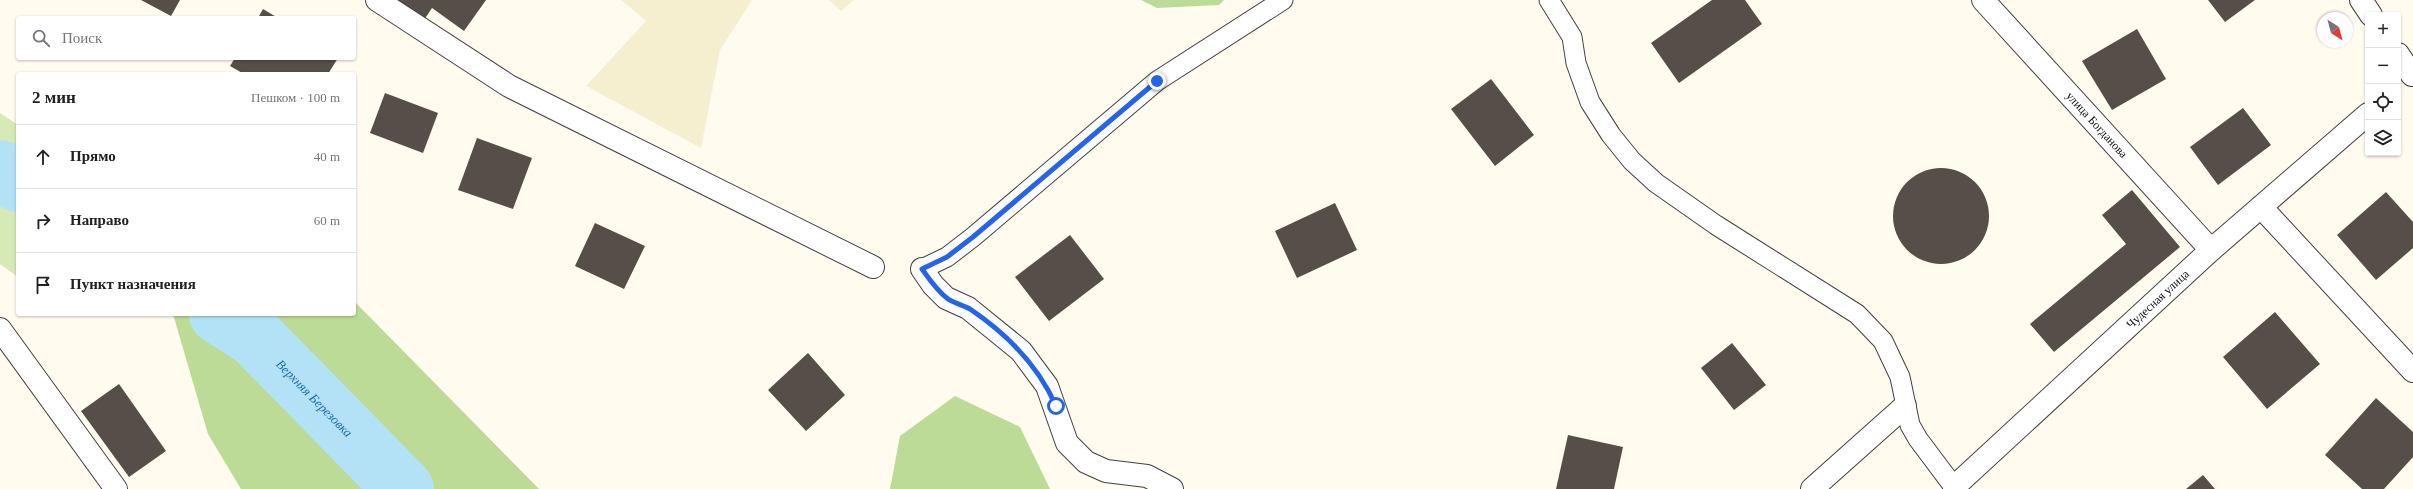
<!DOCTYPE html>
<html lang="ru">
<meta charset="utf-8">
<style>
:root{--surface:#fff;--page:#f2f2f2;--text:#202124;--muted:#757577;--line:#e0e0e0}
body{margin:0;font-family:Georgia,serif;background:var(--page);color:var(--text)}
.controls{position:absolute;right:12px;top:12px;display:grid;overflow:hidden;border-radius:4px;box-shadow:0 1px 3px #0004}
.controls button{width:36px;height:36px;display:grid;place-items:center;padding:0;border:0;border-bottom:1px solid var(--line);background:var(--surface);color:var(--text);font:20px sans-serif}
.compass{position:absolute;left:2317px;top:12px;width:36px;height:36px;border-radius:50%;background:var(--surface);box-shadow:0 1px 3px #0004;rotate:144deg}
.stop{position:absolute;width:12px;height:12px;margin:-9px;border:3px solid #2563eb;border-radius:50%;background:#fff}
.stop.end{background:#2563eb;border-color:#fff;box-shadow:0 1px 4px #0008}
.list{margin:0;padding:0;list-style:none}
h2{display:flex;justify-content:space-between;align-items:center;height:52px;margin:0;padding:0 16px;font-size:17px}
h2 small{font-size:13px;font-weight:400;color:var(--muted)}
.list li{display:grid;grid-template-columns:26px 1fr auto;gap:12px;align-items:center;box-sizing:border-box;height:64px;padding:0 16px;border-top:1px solid var(--line)}
.list b{display:block;font-size:15px;white-space:nowrap}
.list em{font-size:13px;font-style:normal;color:var(--muted)}
.icon{flex:none;width:22px;height:22px;fill:none;stroke:currentColor;stroke-width:2;stroke-linecap:round;stroke-linejoin:round}
.map{position:relative;flex:none;width:2413px;height:489px;overflow:hidden}
.search{position:absolute;background:var(--surface);box-shadow:0 1px 3px #0004;left:16px;top:16px;width:340px;height:44px;display:flex;align-items:center;gap:10px;box-sizing:border-box;padding:0 14px;border-radius:4px;color:var(--muted);font-size:15px}
.panel{position:absolute;background:var(--surface);box-shadow:0 1px 3px #0004;left:16px;top:72px;width:340px;height:244px;border-radius:4px}
.map>svg:first-child{display:block}
.farmland{fill:#f5efcf}
.green{fill:#d6eab8}
.forest{fill:#bbdb97}
.lines{fill:none;stroke-linecap:round;stroke-linejoin:round}
.river{stroke:#b3e2f7;stroke-width:60}
.building{fill:#574e4a}
.lane-casing{stroke:#414141;stroke-width:21}
.street-casing{stroke:#414141;stroke-width:24}
.lane{stroke:#fff;stroke-width:19}
.street{stroke:#fff;stroke-width:22}
.route{stroke:#2563eb;stroke-width:5}
.labels{text-anchor:middle;dominant-baseline:central;stroke-width:4;stroke-linejoin:round;paint-order:stroke}
.street-label{font-size:12px;fill:#0e0e0e;stroke:#fff}
.water-label{font-size:13px;font-style:italic;fill:#166fa1;stroke:#fff}
</style>
<div class="map">
<svg width="2413" height="489" viewBox="0 0 2413 489">
<rect width="100%" height="100%" fill="#fffbef"/>
<path class="farmland" d="M621 0H752L720 50 701 148 586 86 646 21Z
M829 0H854L841 11Z"/>
<path class="green" d="M0 113 18 125V277L0 264Z"/>
<path class="forest" d="M1141 0H1224L1219 5 1157 8Z
M354 301 539 489H241L208 434 173 314H354Z
M955 396 1020 427 1050 489H890L900 436Z"/>
<g class="lines">
<g class="river">
<path d="M0 170 18 182"/>
<path id="s1" d="M219 314 255 337 404 489"/>
</g>
</g>
<path class="building" d="M141 0H180L171 16Z
M395 0H486L464 31 432 8 424 20Z
M1712 0H1745L1762 24 1679 83 1651 43Z
M2208 0H2255L2225 22Z
M263 9 278 18H258Z
M2137 29 2166 79 2112 110 2082 61Z
M235 58H338L328 74H244L230 66Z
M1491 79 1534 135 1495 166 1451 109Z
M385 93 438 113 423 153 370 133Z
M2243 108 2271 145 2218 185 2190 147Z
M477 138 532 158 513 209 458 190Z
M1893 216a48 48 0 1 1 96 0a48 48 0 1 1-96 0Z
M2132 190 2180 247 2054 352 2030 324 2126 244 2102 215Z
M2386 192 2413 222V248L2376 280 2337 235Z
M1335 203 1357 250 1297 278 1275 231Z
M595 223 645 246 624 289 575 266Z
M1070 235 1104 279 1049 321 1015 277Z
M2275 312 2320 364 2267 409 2223 357Z
M1732 343 1766 385 1734 410 1701 368Z
M808 353 845 395 806 431 768 390Z
M119 384 166 451 129 477 81 411Z
M2376 398 2413 432V457L2384 489H2362L2325 455Z
M1568 435 1623 447 1614 489H1556Z
M2203 475 2215 489H2186Z"/>
<g class="lines">
<g class="lane-casing">
<path id="lane" d="M1549 0 1572 37 1576 63 1590 102 1611 135 1632 161 1656 183 1716 225 1857 314 1883 341 1900 377 1910 425 1918 439 1954 487
M922 269 947 257 973 237 1157 81 1283 0"/>
</g>
<g class="street-casing">
<g id="street">
<path d="M377 0 509 86 873 267"/>
<path id="s2" d="M1983 0 2211 250"/>
<path d="M2361 0 2371 15"/>
<path d="M2398 54 2412 75"/>
<path d="M2261 207 2413 371"/>
<path d="M922 269 933 285 946 298 968 308 1021 351 1047 386 1067 443 1086 462 1106 471 1147 476 1172 489"/>
<path d="M0 329 116 489"/>
<path d="M1812 489 1905 406"/>
<path id="s3" d="M1956 489 1954 487 2211 250 2368 114"/>
</g>
</g>
<use href="#lane" class="lane"/>
<use href="#street" class="street"/>
</g>
<g class="lines">
<path class="route" d="M1056 406C1038 365 1007 334 970 309 963 305 954 303 948 299 937 291 929 279 922 269L947 257 973 237 1157 81"/>
</g>
<g class="labels">
<g class="street-label">
<text stroke="none"><textPath href="#s2" startOffset="169">улица Богданова</textPath></text>
<text stroke="none"><textPath href="#s3" startOffset="280">Чудесная улица</textPath></text>
</g>
<g class="water-label">
<text stroke="none"><textPath href="#s1" startOffset="128">Верхняя Березовка</textPath></text>
</g>
</g>
</svg>
<div class="controls">
<button>+</button>
<button>−</button>
<button><svg class="icon" aria-label="locate" viewBox="0 0 24 24"><circle cx="12" cy="12" r="6"/><path d="M12 2v4M12 18v4M2 12h4M18 12h4"/></svg></button>
<button><svg class="icon" aria-label="layers" viewBox="0 0 24 24"><path d="M12 4l9 5-9 5-9-5zM3 14l9 5 9-5"/></svg></button>
</div>
<svg class="compass" viewBox="-18 -18 36 36"><path d="M0-13l5 13h-10z" fill="#e53935"/><path d="M0 13l5-13h-10z" fill="#757577"/></svg>
<div class="stop" style="left:1056px;top:406px"></div>
<div class="stop end" style="left:1157px;top:81px"></div>
<div class="search"><svg class="icon" aria-label="search" viewBox="0 0 24 24"><circle cx="10" cy="10" r="6"/><path d="M15 15l6 6"/></svg>Поиск</div>
<section class="panel">
<h2>2 мин<small>Пешком · 100 m</small></h2>
<ul class="list">
<li><svg class="icon" aria-label="ahead" viewBox="0 0 24 24"><path d="M12 20V5M6 11l6-6 6 6"/></svg><div><b>Прямо</b></div><em>40 m</em></li>
<li><svg class="icon" aria-label="right" viewBox="0 0 24 24"><path d="M7 20v-9h11M14 6l5 5-5 5"/></svg><div><b>Направо</b></div><em>60 m</em></li>
<li><svg class="icon" aria-label="arrive" viewBox="0 0 24 24"><path d="M6 21V4h12l-3 4 3 4H6"/></svg><div><b>Пункт назначения</b></div></li>
</ul>
</section>
</div>
